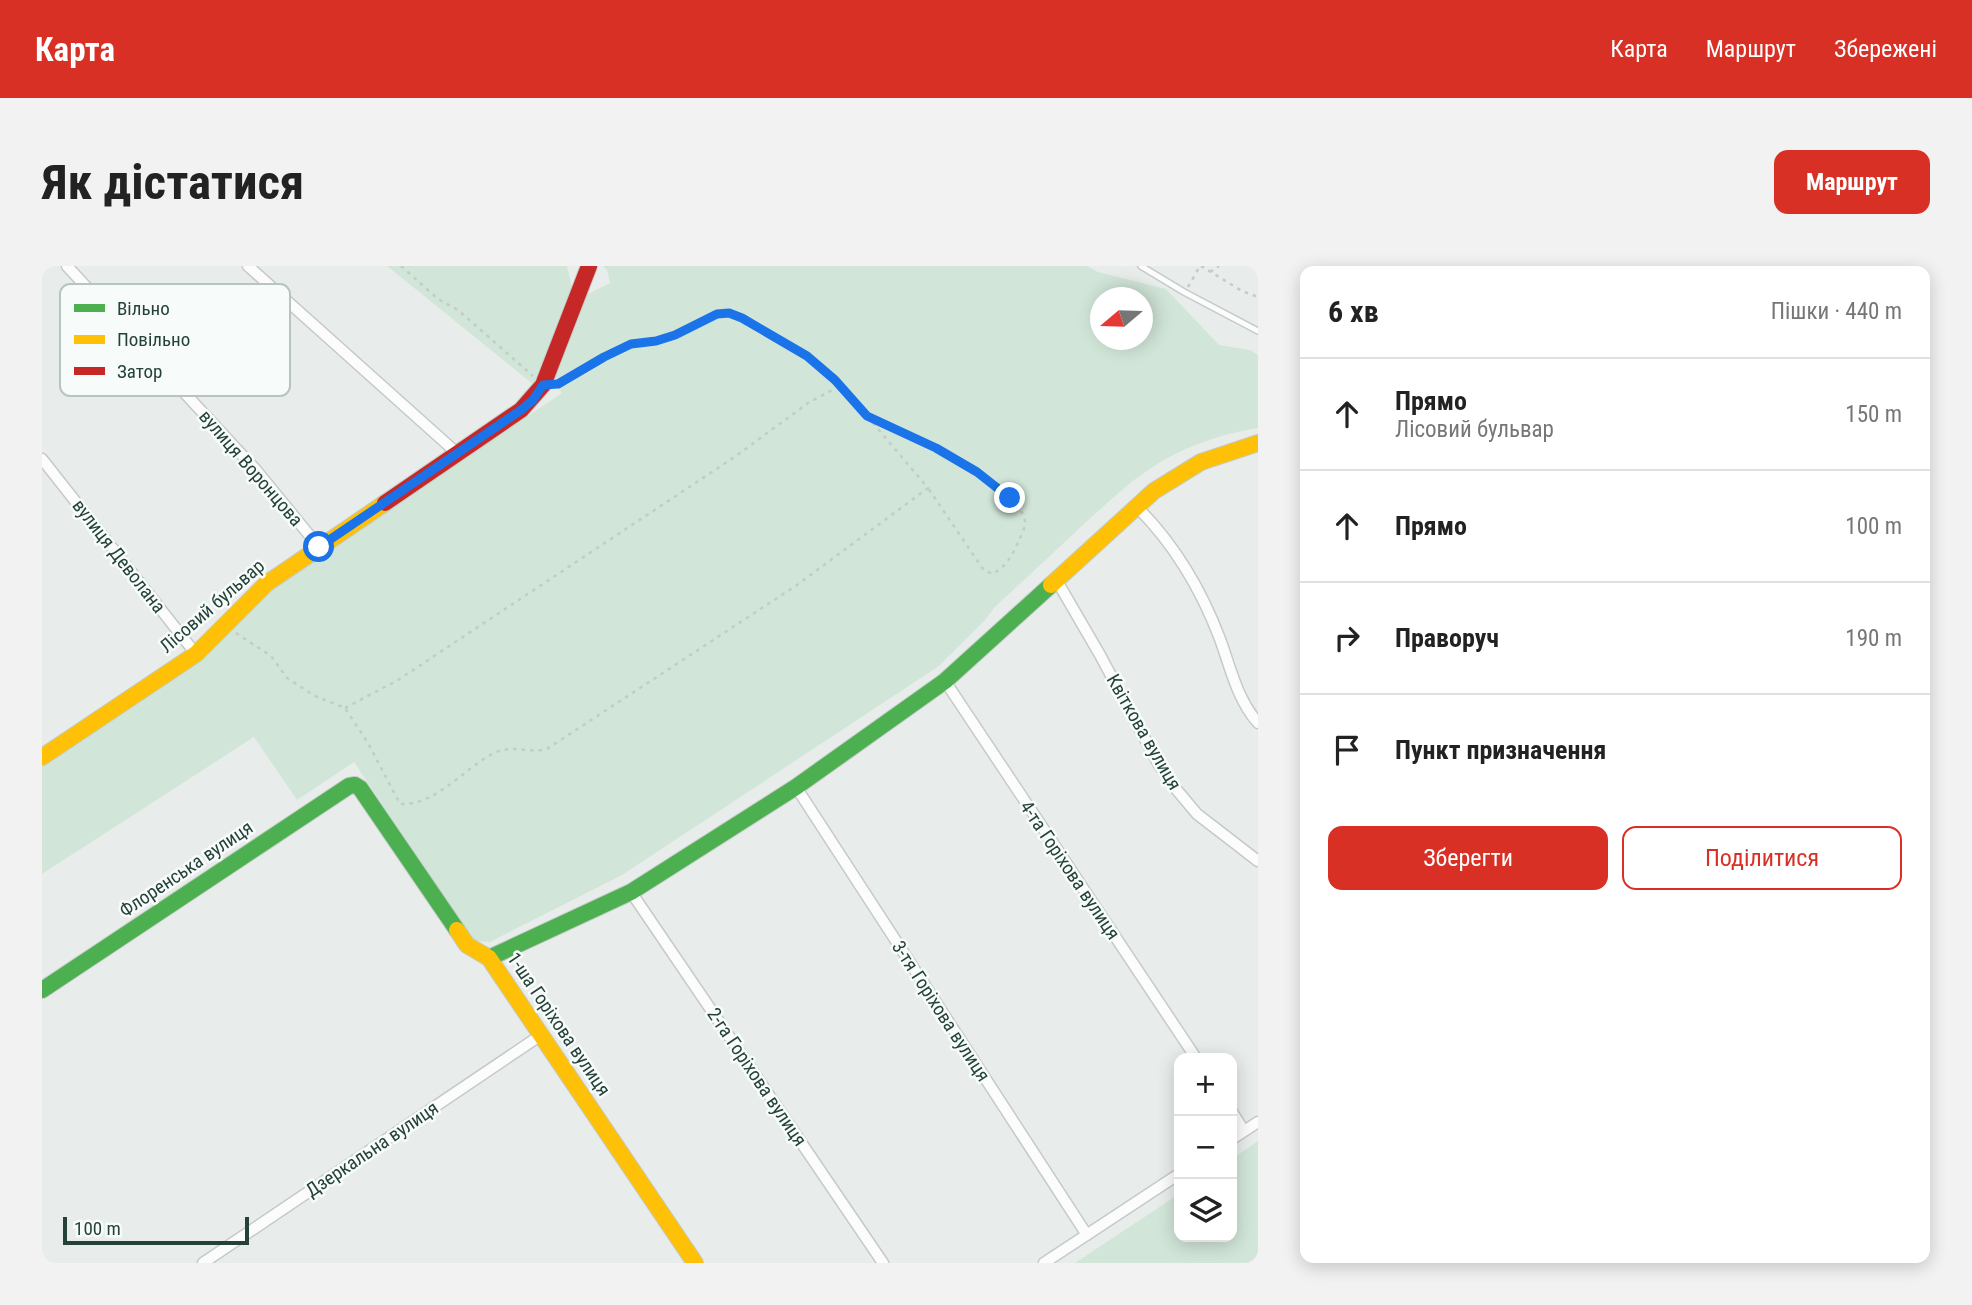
<!DOCTYPE html>
<html lang="uk">
<meta charset="utf-8">
<style>
:root{--surface:#fff;--page:#f2f2f2;--text:#222;--muted:#767676;--line:#e0e0e0;--accent:#d93025}
body{margin:0;font-family:"Roboto Condensed",sans-serif;background:var(--page);color:var(--text)}
.controls{position:absolute;right:21px;bottom:21px;display:grid;overflow:hidden;border-radius:14px;box-shadow:0 4px 18px #0003}
.controls button{width:63px;height:63px;display:grid;place-items:center;padding:0;border:0;border-bottom:2px solid var(--line);background:var(--surface);color:var(--text);font:35px sans-serif}
.compass{position:absolute;left:1048px;top:21px;width:63px;height:63px;border-radius:50%;background:var(--surface);box-shadow:0 4px 18px #0003;rotate:251deg}
.scale{position:absolute;left:21px;bottom:18px;width:186px;box-sizing:border-box;padding-left:7px;border:4px solid #24423a;border-top:0;font-size:19px;line-height:24px;white-space:nowrap;color:#24423a;-webkit-text-stroke:5px #f7fbf9;paint-order:stroke}
.stop{position:absolute;width:21px;height:21px;margin:-16px;border:5px solid #1a73e8;border-radius:50%;background:#fff}
.stop.end{background:#1a73e8;border-color:#fff;box-shadow:0 2px 7px #0008}
.list{margin:0;padding:0;list-style:none}
h2{display:flex;justify-content:space-between;align-items:center;height:91px;margin:0;padding:0 28px;font-size:30px}
h2 small{font-size:23px;font-weight:400;color:var(--muted)}
.list li{display:grid;grid-template-columns:46px 1fr auto;gap:21px;align-items:center;box-sizing:border-box;height:112px;padding:0 28px;border-top:2px solid var(--line)}
.list b{display:block;font-size:26px;white-space:nowrap}
.list p{margin:0;font-size:23px;white-space:nowrap;color:var(--muted)}
.list em{font-size:23px;font-style:normal;color:var(--muted)}
.actions{display:flex;gap:14px;padding:21px 28px}
.actions a{flex:1;padding:16px 0;border:2px solid var(--accent);border-radius:14px;text-align:center;font-size:24px;color:var(--accent)}
.actions .main{background:var(--accent);color:#fff}
.icon{flex:none;width:38px;height:38px;fill:none;stroke:currentColor;stroke-width:2;stroke-linecap:round;stroke-linejoin:round}
.map{position:relative;flex:none;width:1216px;height:997px;overflow:hidden;border-radius:14px}
header{display:flex;align-items:center;gap:42px;box-sizing:border-box;height:98px;padding:0 35px;background:var(--accent);color:#fff}
header strong{font-size:33px}
nav{display:flex;gap:38px;margin-inline-start:auto;font-size:24px}
.intro{display:flex;align-items:center;justify-content:space-between;box-sizing:border-box;height:168px;padding:0 42px}
h1{margin:0;font-size:49px}
.button{padding:18px 32px;border-radius:14px;background:var(--accent);color:#fff;font-size:24px;font-weight:700}
main{display:flex;gap:42px;padding:0 42px}
aside{flex:1;background:var(--surface);border-radius:14px;box-shadow:0 4px 18px #0003}
.map>svg:first-child{display:block}
.green{fill:#d1e6d8;fill-rule:evenodd}
.lines{fill:none;stroke-linecap:round;stroke-linejoin:round}
.lane-casing{stroke:#c5cac8;stroke-width:8}
.street-casing{stroke:#c5cac8;stroke-width:13}
.fast-casing{stroke:#c3cbc8;stroke-width:18}
.slow-casing{stroke:#c3cbc8;stroke-width:18}
.jam-casing{stroke:#c3cbc8;stroke-width:18}
.path{stroke:#c3ccca;stroke-width:2.5;stroke-dasharray:3.5 5;stroke-linecap:butt}
.lane{stroke:#fcfcfc;stroke-width:5}
.street{stroke:#fcfcfc;stroke-width:10}
.fast{stroke:#4caf50;stroke-width:16}
.slow{stroke:#ffc107;stroke-width:16}
.jam{stroke:#c62828;stroke-width:16}
.route{stroke:#1a73e8;stroke-width:9}
.labels{text-anchor:middle;dominant-baseline:central;stroke-width:5;stroke-linejoin:round;paint-order:stroke}
.street-label{font-size:19px;fill:#24423a;stroke:#f7fbf9}
.key{fill:#f7fbf9;stroke:#b8c4c0;stroke-width:2}
.key-label{font-size:19px;fill:#24423a}
</style>
<header>
<strong>Карта</strong>
<nav><a>Карта</a><a>Маршрут</a><a>Збережені</a></nav>
</header>
<div class="intro"><h1>Як дістатися</h1><a class="button">Маршрут</a></div>
<main>
<div class="map">
<svg width="1216" height="997" viewBox="0 0 1216 997">
<rect width="100%" height="100%" fill="#e8edeb"/>
<path class="green" d="M345 0H525L530 22 529 30 492 119Z
M561 0H1045L1056 6 1124 23 1177 79 1208 84 1216 89V162C1185 167 1152 177 1124 193 1093 210 1066 236 1040 260 1011 287 982 314 953 341L943 354 897 400 580 609 448 676 432 675 312 496 255 534 212 471 0 608V496L222 327 520 127 510 114 536 46 544 29 568 17 565 4ZM1058 32H1100V74H1058Z
M1216 875V997H1033L1137 928V971H1190V893Z"/>
<g class="lines">
<g class="lane-casing">
<path id="lane" d="M1099 0 1142 26 1216 65"/>
</g>
<g class="street-casing">
<path id="street" d="M25 0 214 204 277 281
M206 0 416 188
M0 193 154 388
M1095 241C1133 279 1159 323 1178 373 1189 403 1195 433 1216 457
M1015 315 1058 389 1117 499 1134 523 1155 548 1216 595
M903 415 1154 792
M754 521 1045 969
M589 626 841 997
M1190 846 1202 865
M1190 873 1216 856
M161 997 499 769
M1002 997 1137 908"/>
</g>
<g class="fast-casing">
<path id="fast" d="M447 692 589 626 754 521 903 415 1009 319
M0 724 307 520 313 519 318 522 415 664"/>
</g>
<g class="slow-casing">
<path id="slow" d="M1009 319 1112 225 1159 196 1216 177
M0 491 154 388 224 318 343 237
M415 664 425 679 447 692 653 997"/>
</g>
<g class="jam-casing">
<path id="jam" d="M343 237 479 144 501 119 547 0"/>
</g>
<path class="path" d="M359 0 396 33 416 44 491 110
M1159 0 1200 25 1216 31
M1168 6 1177 0
M1146 21 1158 0
M516 118C539 104 564 84 590 78 604 75 618 75 632 69 649 62 665 46 685 48 709 49 773 96 792 114 803 124 812 139 824 149 833 156 848 159 858 164 886 178 980 223 983 256 983 263 979 270 976 276 971 289 963 302 950 308L941 303 886 222
M194 367 229 390 245 412 273 430 303 442 326 477 358 538C394 540 422 502 452 487 470 478 487 488 505 483L755 319 886 222 825 150
M303 442 356 414 694 190 766 137 798 120"/>
<use href="#lane" class="lane"/>
<use href="#street" class="street"/>
<use href="#fast" class="fast"/>
<use href="#slow" class="slow"/>
<use href="#jam" class="jam"/>
</g>
<g class="lines">
<path class="route" d="M277 281 479 144 491 134 501 119 516 118 562 91 589 78 614 75 633 69 675 48 687 47 700 52 765 90 793 114 825 150 894 182 935 206 968 232"/>
</g>
<g class="labels">
<g class="street-label">
<text transform="translate(209 202) rotate(49)">вулиця Воронцова</text>
<text transform="translate(77 290) rotate(52)">вулиця Деволана</text>
<text transform="translate(170 340) rotate(-41)">Лісовий бульвар</text>
<text transform="translate(1102 466) rotate(60)">Квіткова вулиця</text>
<text transform="translate(144 603) rotate(-34)">Флоренська вулиця</text>
<text transform="translate(1028 604) rotate(56)">4-та Горіхова вулиця</text>
<text transform="translate(899 745) rotate(57)">3-тя Горіхова вулиця</text>
<text transform="translate(517 758) rotate(56)">1-ша Горіхова вулиця</text>
<text transform="translate(715 811) rotate(56)">2-га Горіхова вулиця</text>
<text transform="translate(330 883) rotate(-34)">Дзеркальна вулиця</text>
</g>
</g>
<rect x="18" y="18" width="230" height="112" rx="10" class="key"/>
<rect x="32" y="38" width="31" height="8" fill="#4caf50"/>
<rect x="32" y="69" width="31" height="9" fill="#ffc107"/>
<rect x="32" y="101" width="31" height="8" fill="#c62828"/>
<g class="key-label">
<text x="75" y="49">Вільно</text>
<text x="75" y="80">Повільно</text>
<text x="75" y="112">Затор</text>
</g>
</svg>
<div class="controls">
<button>+</button>
<button>−</button>
<button><svg class="icon" aria-label="layers" viewBox="0 0 24 24"><path d="M12 4l9 5-9 5-9-5zM3 14l9 5 9-5"/></svg></button>
</div>
<svg class="compass" viewBox="-18 -18 36 36"><path d="M0-13l5 13h-10z" fill="#e53935"/><path d="M0 13l5-13h-10z" fill="#767676"/></svg>
<div class="scale">100 m</div>
<div class="stop" style="left:277px;top:281px"></div>
<div class="stop end" style="left:968px;top:232px"></div>
</div>
<aside>
<h2>6 хв<small>Пішки · 440 m</small></h2>
<ul class="list">
<li><svg class="icon" aria-label="ahead" viewBox="0 0 24 24"><path d="M12 20V5M6 11l6-6 6 6"/></svg><div><b>Прямо</b><p>Лісовий бульвар</p></div><em>150 m</em></li>
<li><svg class="icon" aria-label="ahead" viewBox="0 0 24 24"><path d="M12 20V5M6 11l6-6 6 6"/></svg><div><b>Прямо</b></div><em>100 m</em></li>
<li><svg class="icon" aria-label="right" viewBox="0 0 24 24"><path d="M7 20v-9h11M14 6l5 5-5 5"/></svg><div><b>Праворуч</b></div><em>190 m</em></li>
<li><svg class="icon" aria-label="arrive" viewBox="0 0 24 24"><path d="M6 21V4h12l-3 4 3 4H6"/></svg><div><b>Пункт призначення</b></div></li>
</ul>
<div class="actions"><a class="main">Зберегти</a><a>Поділитися</a></div>
</aside>
</main>
